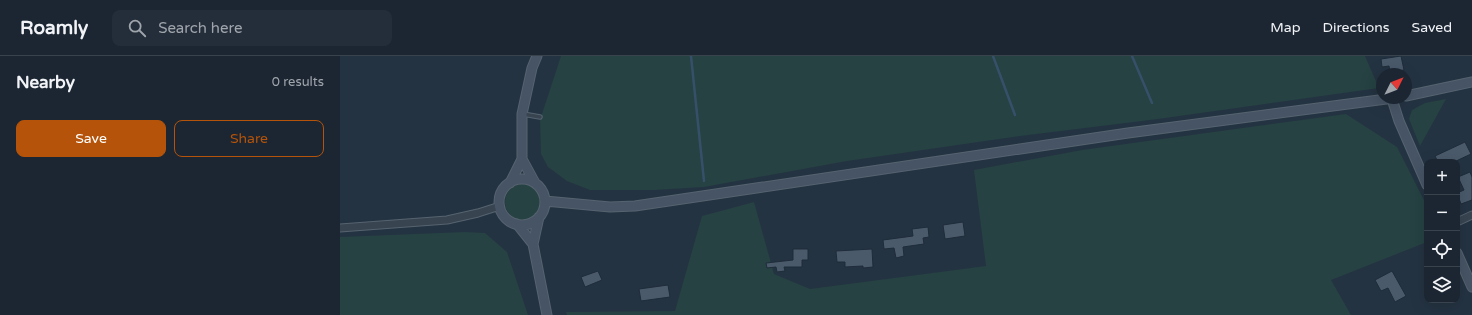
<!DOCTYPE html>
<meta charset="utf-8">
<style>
:root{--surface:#1b2632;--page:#242e3a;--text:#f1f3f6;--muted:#a0a5ac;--line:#39434d;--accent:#b45309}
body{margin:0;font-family:"Varela Round",sans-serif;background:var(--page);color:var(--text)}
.controls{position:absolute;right:12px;bottom:12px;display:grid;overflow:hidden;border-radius:8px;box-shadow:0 4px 16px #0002}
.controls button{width:36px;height:36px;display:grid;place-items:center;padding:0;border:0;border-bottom:1px solid var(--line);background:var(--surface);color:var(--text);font:20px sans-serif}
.compass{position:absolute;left:1036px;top:12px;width:36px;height:36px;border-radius:50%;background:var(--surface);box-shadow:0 4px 16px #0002;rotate:48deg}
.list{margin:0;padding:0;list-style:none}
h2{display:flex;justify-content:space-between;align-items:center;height:52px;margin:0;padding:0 16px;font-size:17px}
h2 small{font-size:13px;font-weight:400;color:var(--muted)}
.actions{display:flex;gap:8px;padding:12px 16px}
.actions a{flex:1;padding:9px 0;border:1px solid var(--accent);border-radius:8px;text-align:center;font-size:14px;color:var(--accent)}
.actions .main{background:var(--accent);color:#fff}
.icon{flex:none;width:22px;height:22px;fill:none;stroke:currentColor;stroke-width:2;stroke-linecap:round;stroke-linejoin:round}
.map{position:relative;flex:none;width:1132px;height:259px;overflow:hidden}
header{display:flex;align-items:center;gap:24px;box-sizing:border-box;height:56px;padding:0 20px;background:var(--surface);border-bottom:1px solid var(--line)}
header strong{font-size:19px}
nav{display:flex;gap:22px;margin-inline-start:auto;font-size:14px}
.search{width:280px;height:36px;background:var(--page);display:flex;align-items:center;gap:10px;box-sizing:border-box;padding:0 14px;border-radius:8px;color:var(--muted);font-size:15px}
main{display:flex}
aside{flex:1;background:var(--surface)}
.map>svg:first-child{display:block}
.green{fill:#264243}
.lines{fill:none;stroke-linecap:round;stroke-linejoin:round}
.stream{stroke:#37506a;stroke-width:2.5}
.building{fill:#4a5a6b;stroke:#1f2c39}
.lane-casing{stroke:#56636f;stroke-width:5.5}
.street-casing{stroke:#56636f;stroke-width:9}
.secondary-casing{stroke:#56636f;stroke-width:11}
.lane{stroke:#384551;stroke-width:3.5}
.street{stroke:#384551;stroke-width:7}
.secondary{stroke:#465465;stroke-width:9}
</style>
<header>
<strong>Roamly</strong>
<div class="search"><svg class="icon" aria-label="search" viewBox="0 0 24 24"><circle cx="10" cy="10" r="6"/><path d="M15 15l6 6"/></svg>Search here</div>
<nav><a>Map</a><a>Directions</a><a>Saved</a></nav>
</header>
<main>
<aside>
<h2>Nearby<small>0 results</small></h2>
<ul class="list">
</ul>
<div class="actions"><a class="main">Save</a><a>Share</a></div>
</aside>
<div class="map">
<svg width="1132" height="259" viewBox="0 0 1132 259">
<rect width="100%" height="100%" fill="#243342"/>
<path class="green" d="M221 0H1025L1039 32 818 63 680 80 507 105 364 131 314 134H250L227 125 208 111 201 98 200 61 202 58Z
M1106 43 1080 90 1069 63 1072 54 1085 47Z
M1006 58 1057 91 1087 150V186L991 224 1011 259H227L226 256 335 255 362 160 414 146 434 218 470 233 646 210 634 114 742 94Z
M165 146a18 18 0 1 1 36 0a18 18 0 1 1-36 0Z
M125 176 145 177 167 196 188 259H0V181Z"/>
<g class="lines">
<path class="stream" d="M351 0 364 125
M653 0 675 59
M792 0 812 47"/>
</g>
<path class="building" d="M1061 0 1064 14 1050 16 1049 10 1042 11 1041 3Z
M1125 86 1131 98 1114 106H1098L1095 100Z
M1130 116 1132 121V144L1121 148 1117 137 1124 134 1118 121Z
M623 166 625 180 605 183 603 169Z
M588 171 589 181 583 182 584 188 563 191 564 200 556 202 554 192 544 193 543 184 573 180 572 173Z
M453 193H468V204H462V211H444L445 215 437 216 436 211 427 212 426 207 453 204Z
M532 193 533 211 523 212V210L505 211V206H497L496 195Z
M258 215 262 224 245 231 241 221Z
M1052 215 1066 240 1055 246 1048 232 1041 235 1035 224Z
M328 229 330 241 301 245 299 233Z"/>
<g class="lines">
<g class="lane-casing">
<path id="lane" d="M183 58 200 61"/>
</g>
<g class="street-casing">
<path id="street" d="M1117 166 1132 159
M0 172 107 164 138 157 160 150"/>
</g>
<g class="secondary-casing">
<path id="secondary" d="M1066 40 1132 26
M1052 43 1059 65 1087 129
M182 103 195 127
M159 146a23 23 0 1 1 46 0a23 23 0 1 1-46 0Z
M170 127 182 103V58L192 12 197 0
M205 145 270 151 295 150 788 77 1054 42
M199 161 193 188 207 259
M177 168 193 188
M1117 197 1132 231"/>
</g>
<use href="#lane" class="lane"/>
<use href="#street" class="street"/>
<use href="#secondary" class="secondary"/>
</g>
</svg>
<div class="controls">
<button>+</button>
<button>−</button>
<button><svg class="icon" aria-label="locate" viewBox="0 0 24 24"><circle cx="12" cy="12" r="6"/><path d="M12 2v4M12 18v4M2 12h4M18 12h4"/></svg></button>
<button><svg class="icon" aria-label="layers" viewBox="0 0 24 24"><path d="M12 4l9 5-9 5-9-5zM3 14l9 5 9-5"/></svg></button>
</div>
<svg class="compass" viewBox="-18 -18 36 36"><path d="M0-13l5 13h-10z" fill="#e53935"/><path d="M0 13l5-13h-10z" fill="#a0a5ac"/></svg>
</div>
</main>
